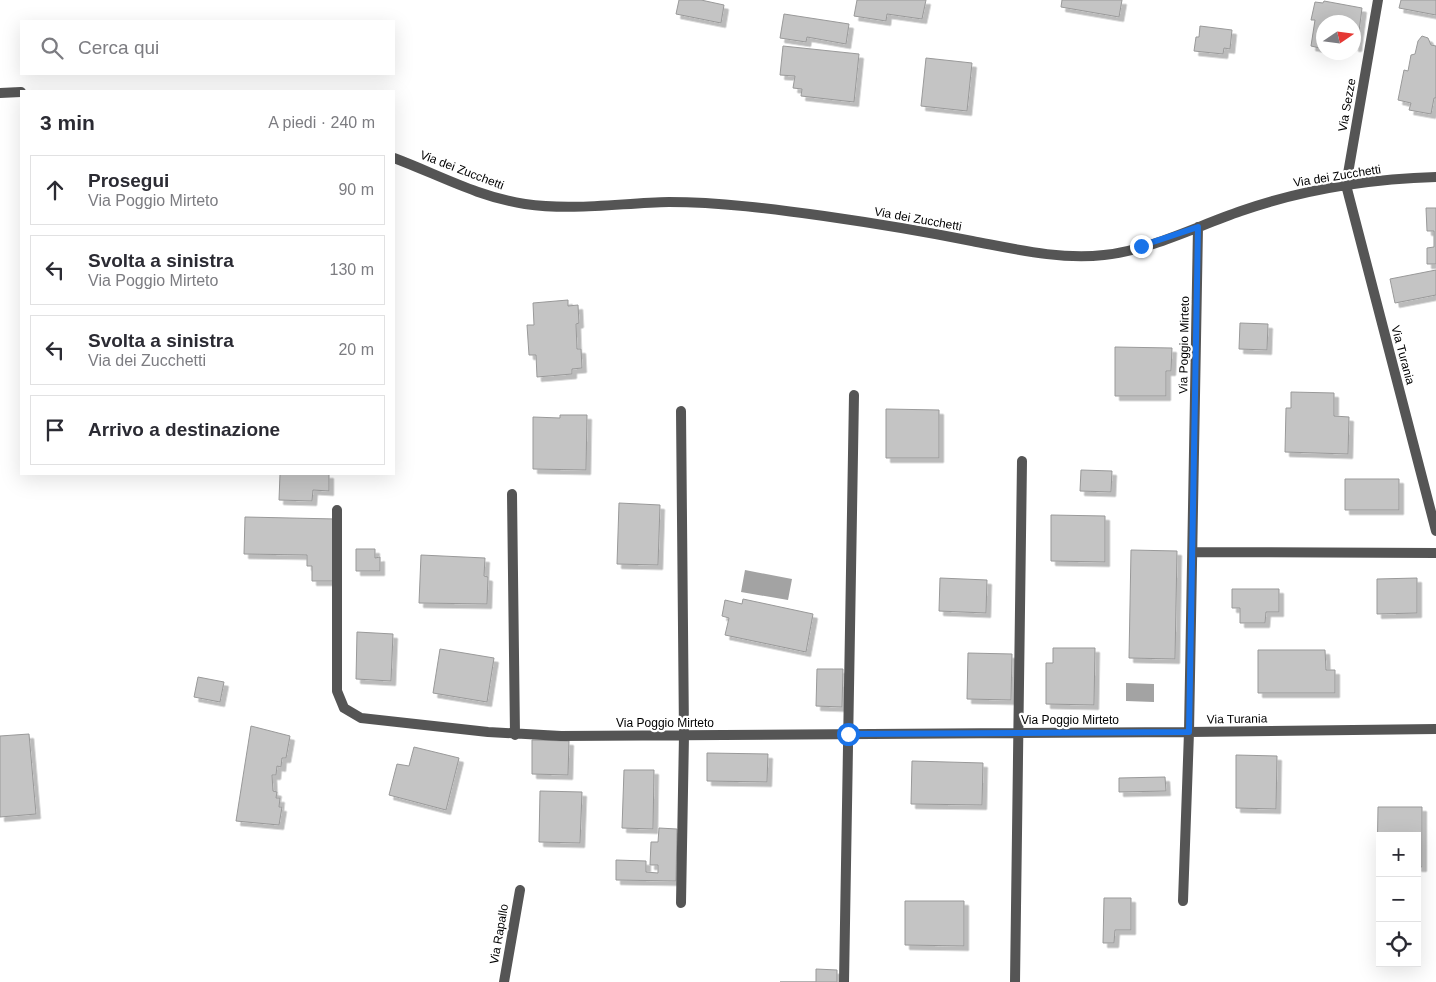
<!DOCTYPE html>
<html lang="it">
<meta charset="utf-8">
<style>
:root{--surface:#fff;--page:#f2f2f3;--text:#2b2b33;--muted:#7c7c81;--line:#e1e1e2}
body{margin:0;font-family:Helvetica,sans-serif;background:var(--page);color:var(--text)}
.controls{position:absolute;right:15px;bottom:15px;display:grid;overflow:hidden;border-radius:0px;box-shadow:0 5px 20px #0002}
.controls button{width:45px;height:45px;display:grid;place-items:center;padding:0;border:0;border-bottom:1px solid var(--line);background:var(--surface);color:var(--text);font:25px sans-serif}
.compass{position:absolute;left:1316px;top:15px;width:45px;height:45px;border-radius:50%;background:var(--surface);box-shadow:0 5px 20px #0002;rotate:77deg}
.stop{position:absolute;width:15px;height:15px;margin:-11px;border:4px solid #1a73e8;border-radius:50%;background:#fff}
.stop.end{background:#1a73e8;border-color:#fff;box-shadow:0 1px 5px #0008}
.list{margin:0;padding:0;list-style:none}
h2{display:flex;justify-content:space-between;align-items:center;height:65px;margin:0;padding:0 20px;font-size:21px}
h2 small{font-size:16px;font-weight:400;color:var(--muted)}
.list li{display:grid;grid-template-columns:32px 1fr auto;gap:15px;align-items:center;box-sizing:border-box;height:70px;margin:0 10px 10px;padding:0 10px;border:1px solid var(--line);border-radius:0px}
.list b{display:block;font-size:19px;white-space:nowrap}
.list p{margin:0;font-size:16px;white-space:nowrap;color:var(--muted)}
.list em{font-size:16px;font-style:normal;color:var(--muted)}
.icon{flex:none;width:28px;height:28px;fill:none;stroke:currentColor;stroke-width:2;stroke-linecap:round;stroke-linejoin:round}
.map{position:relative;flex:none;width:1436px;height:982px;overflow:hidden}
.search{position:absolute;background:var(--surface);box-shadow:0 5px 20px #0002;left:20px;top:20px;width:375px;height:55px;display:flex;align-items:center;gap:12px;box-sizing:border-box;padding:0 18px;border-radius:0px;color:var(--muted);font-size:19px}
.panel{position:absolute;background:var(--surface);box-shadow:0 5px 20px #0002;left:20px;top:90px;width:375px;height:385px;border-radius:0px}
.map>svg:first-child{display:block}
.water{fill:#a3a3a3}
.building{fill:#c4c4c4;stroke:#999;filter:url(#shadow)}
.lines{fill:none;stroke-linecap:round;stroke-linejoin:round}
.street{stroke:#555;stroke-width:10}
.route{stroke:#1a73e8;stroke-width:6}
.labels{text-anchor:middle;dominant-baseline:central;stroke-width:4.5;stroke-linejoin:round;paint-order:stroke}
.street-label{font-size:12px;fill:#000;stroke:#fff}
</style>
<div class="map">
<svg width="1436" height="982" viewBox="0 0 1436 982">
<defs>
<filter id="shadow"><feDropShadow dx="4.5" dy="4.5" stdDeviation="0" flood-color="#0004"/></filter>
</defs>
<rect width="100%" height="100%" fill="#fff"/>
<path class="water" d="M745 570 792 579 788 600 741 592Z
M1126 683 1154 684V702L1126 701Z"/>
<path class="building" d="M679 0H701L724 5 721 23 676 14Z
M857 0H926L922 19 887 14 886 21 854 16Z
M1062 0H1122L1119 17 1061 7Z
M1401 0H1436V15L1399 8Z
M1324 1 1362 8 1357 47H1354V22H1324V49L1311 46 1315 20H1311L1315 2 1323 3Z
M784 14 849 24 846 44 807 37 806 42 780 38Z
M1200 26 1232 30 1230 49 1224 48 1223 54 1194 51 1196 37H1199Z
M1422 36 1428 38 1431 45 1436 46V98H1434L1431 114 1409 110 1411 103 1398 100 1404 70 1408 71 1411 55 1415 54 1418 41Z
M783 46 859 54 854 102 801 96 802 89 793 88 795 76 780 75Z
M926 58 972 63 967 111 921 106Z
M1426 208H1436V264H1427V248L1434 247V231H1427Z
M1436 270V295L1395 303 1390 279Z
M568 300V306L578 305 579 323 576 324 577 349H581L582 368 572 369V374L537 377 536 355H529L527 325H534L533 303Z
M1240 323 1268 324 1267 350 1239 349Z
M1115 347 1172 348 1171 371H1166V396H1115Z
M1291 392 1334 393V416L1349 417 1348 454 1285 452 1286 408H1291Z
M886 409 939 410V458H886Z
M560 415H587L586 470 533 469V417L560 418Z
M1081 470 1112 471 1111 492 1080 491Z
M280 474H329V491L313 490 312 501 279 500Z
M1345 479H1399V510H1345Z
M619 503 660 505 658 565 617 564Z
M1051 515 1105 516V562L1051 561Z
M245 517 336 519 334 581H312V566H307V555L244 554Z
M356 549H375V558L380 557V571H356Z
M1131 550 1177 551 1175 659 1129 658Z
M421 555 485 558 484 576 488 577 487 604 419 603Z
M940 578 987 580 986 613 939 611Z
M1417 578V613L1377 614V579Z
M1232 589H1279V612H1266L1265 623H1240V608H1232Z
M743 599 813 614 806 652 725 635 729 618 722 616 725 600 742 604Z
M357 632 393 634 391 681 356 679Z
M1053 648H1095L1094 705 1046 704V663H1053Z
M440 649 494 658 487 702 433 693Z
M1258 650H1325L1326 670H1335V693H1258Z
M968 653 1012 654 1011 700 967 699Z
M817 669H843L842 707 816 706Z
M198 677 224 682 220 702 194 697Z
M251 726 290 736 286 758H282L281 767 277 766 276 775H272L273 791 277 792 276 798H280L279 807H282L279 825 236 821Z
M29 734 36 814 0 817V736Z
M532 740 569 741 568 775 532 774Z
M414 747 459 758 446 810 389 795 397 764 409 766Z
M707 753 768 754 767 782 707 781Z
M1236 755 1277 756 1276 809 1236 808Z
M912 761 983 763 982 805 911 804Z
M624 770H654L653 829 622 828Z
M1165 777 1166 791 1119 792V778Z
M540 791 582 792 580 843 539 842Z
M1378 807H1422V867H1417V836H1380V866H1377Z
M659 828 677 829 676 881 616 880V860L646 861V872L658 873V865H650L651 842H658Z
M1104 898H1131V930H1115L1114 943H1103Z
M905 901H964V946L905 945Z
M816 969 837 970V982H780H816Z"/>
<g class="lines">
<path class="street" d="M1378 0 1346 185 1436 531
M0 93 21 92
M394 158C437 174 478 197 525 204 573 211 621 203 669 202 720 202 773 209 824 216 873 223 922 231 972 241 1015 249 1060 260 1104 255 1151 250 1197 226 1241 211 1304 189 1370 179 1436 177
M681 411 684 735 681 903
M512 494 515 735
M337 510V691L344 708 361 718 488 732 561 736 1189 732 1198 227
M1194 552 1436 553
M1183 901 1189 732 1436 729
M504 982 520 890
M844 982 854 395
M1015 982 1022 461"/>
</g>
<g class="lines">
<path class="route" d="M848 734 1189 732 1198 227 1141 246"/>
</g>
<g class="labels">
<g class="street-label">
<text transform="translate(1347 105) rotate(-80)">Via Sezze</text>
<text transform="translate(462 170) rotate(21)">Via dei Zucchetti</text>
<text transform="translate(1337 176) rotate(-9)">Via dei Zucchetti</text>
<text transform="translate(918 219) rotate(10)">Via dei Zucchetti</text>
<text transform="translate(1184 345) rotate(-89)">Via Poggio Mirteto</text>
<text transform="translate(1403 355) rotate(75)">Via Turania</text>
<text transform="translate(1237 719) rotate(-1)">Via Turania</text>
<text x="1070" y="720">Via Poggio Mirteto</text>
<text x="665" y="723">Via Poggio Mirteto</text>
<text transform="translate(499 934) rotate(-80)">Via Rapallo</text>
</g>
</g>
</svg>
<div class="controls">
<button>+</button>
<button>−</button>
<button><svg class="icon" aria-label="locate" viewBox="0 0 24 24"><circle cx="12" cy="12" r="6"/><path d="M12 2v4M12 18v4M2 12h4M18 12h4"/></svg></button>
</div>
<svg class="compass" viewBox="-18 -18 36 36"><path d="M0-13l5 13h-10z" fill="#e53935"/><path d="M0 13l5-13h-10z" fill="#7c7c81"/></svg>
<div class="stop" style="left:848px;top:734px"></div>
<div class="stop end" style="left:1141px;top:246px"></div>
<div class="search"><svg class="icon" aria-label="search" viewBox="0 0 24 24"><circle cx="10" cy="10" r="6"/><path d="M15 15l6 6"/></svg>Cerca qui</div>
<section class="panel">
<h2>3 min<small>A piedi · 240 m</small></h2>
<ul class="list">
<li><svg class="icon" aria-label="ahead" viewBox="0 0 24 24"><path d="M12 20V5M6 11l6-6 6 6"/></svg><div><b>Prosegui</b><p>Via Poggio Mirteto</p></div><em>90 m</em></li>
<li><svg class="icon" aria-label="left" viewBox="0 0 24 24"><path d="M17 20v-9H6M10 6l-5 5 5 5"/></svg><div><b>Svolta a sinistra</b><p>Via Poggio Mirteto</p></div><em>130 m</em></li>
<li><svg class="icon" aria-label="left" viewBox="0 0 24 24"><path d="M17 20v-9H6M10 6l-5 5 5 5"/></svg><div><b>Svolta a sinistra</b><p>Via dei Zucchetti</p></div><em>20 m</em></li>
<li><svg class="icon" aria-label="arrive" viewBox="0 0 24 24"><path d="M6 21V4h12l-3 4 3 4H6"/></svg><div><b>Arrivo a destinazione</b></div></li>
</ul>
</section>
</div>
